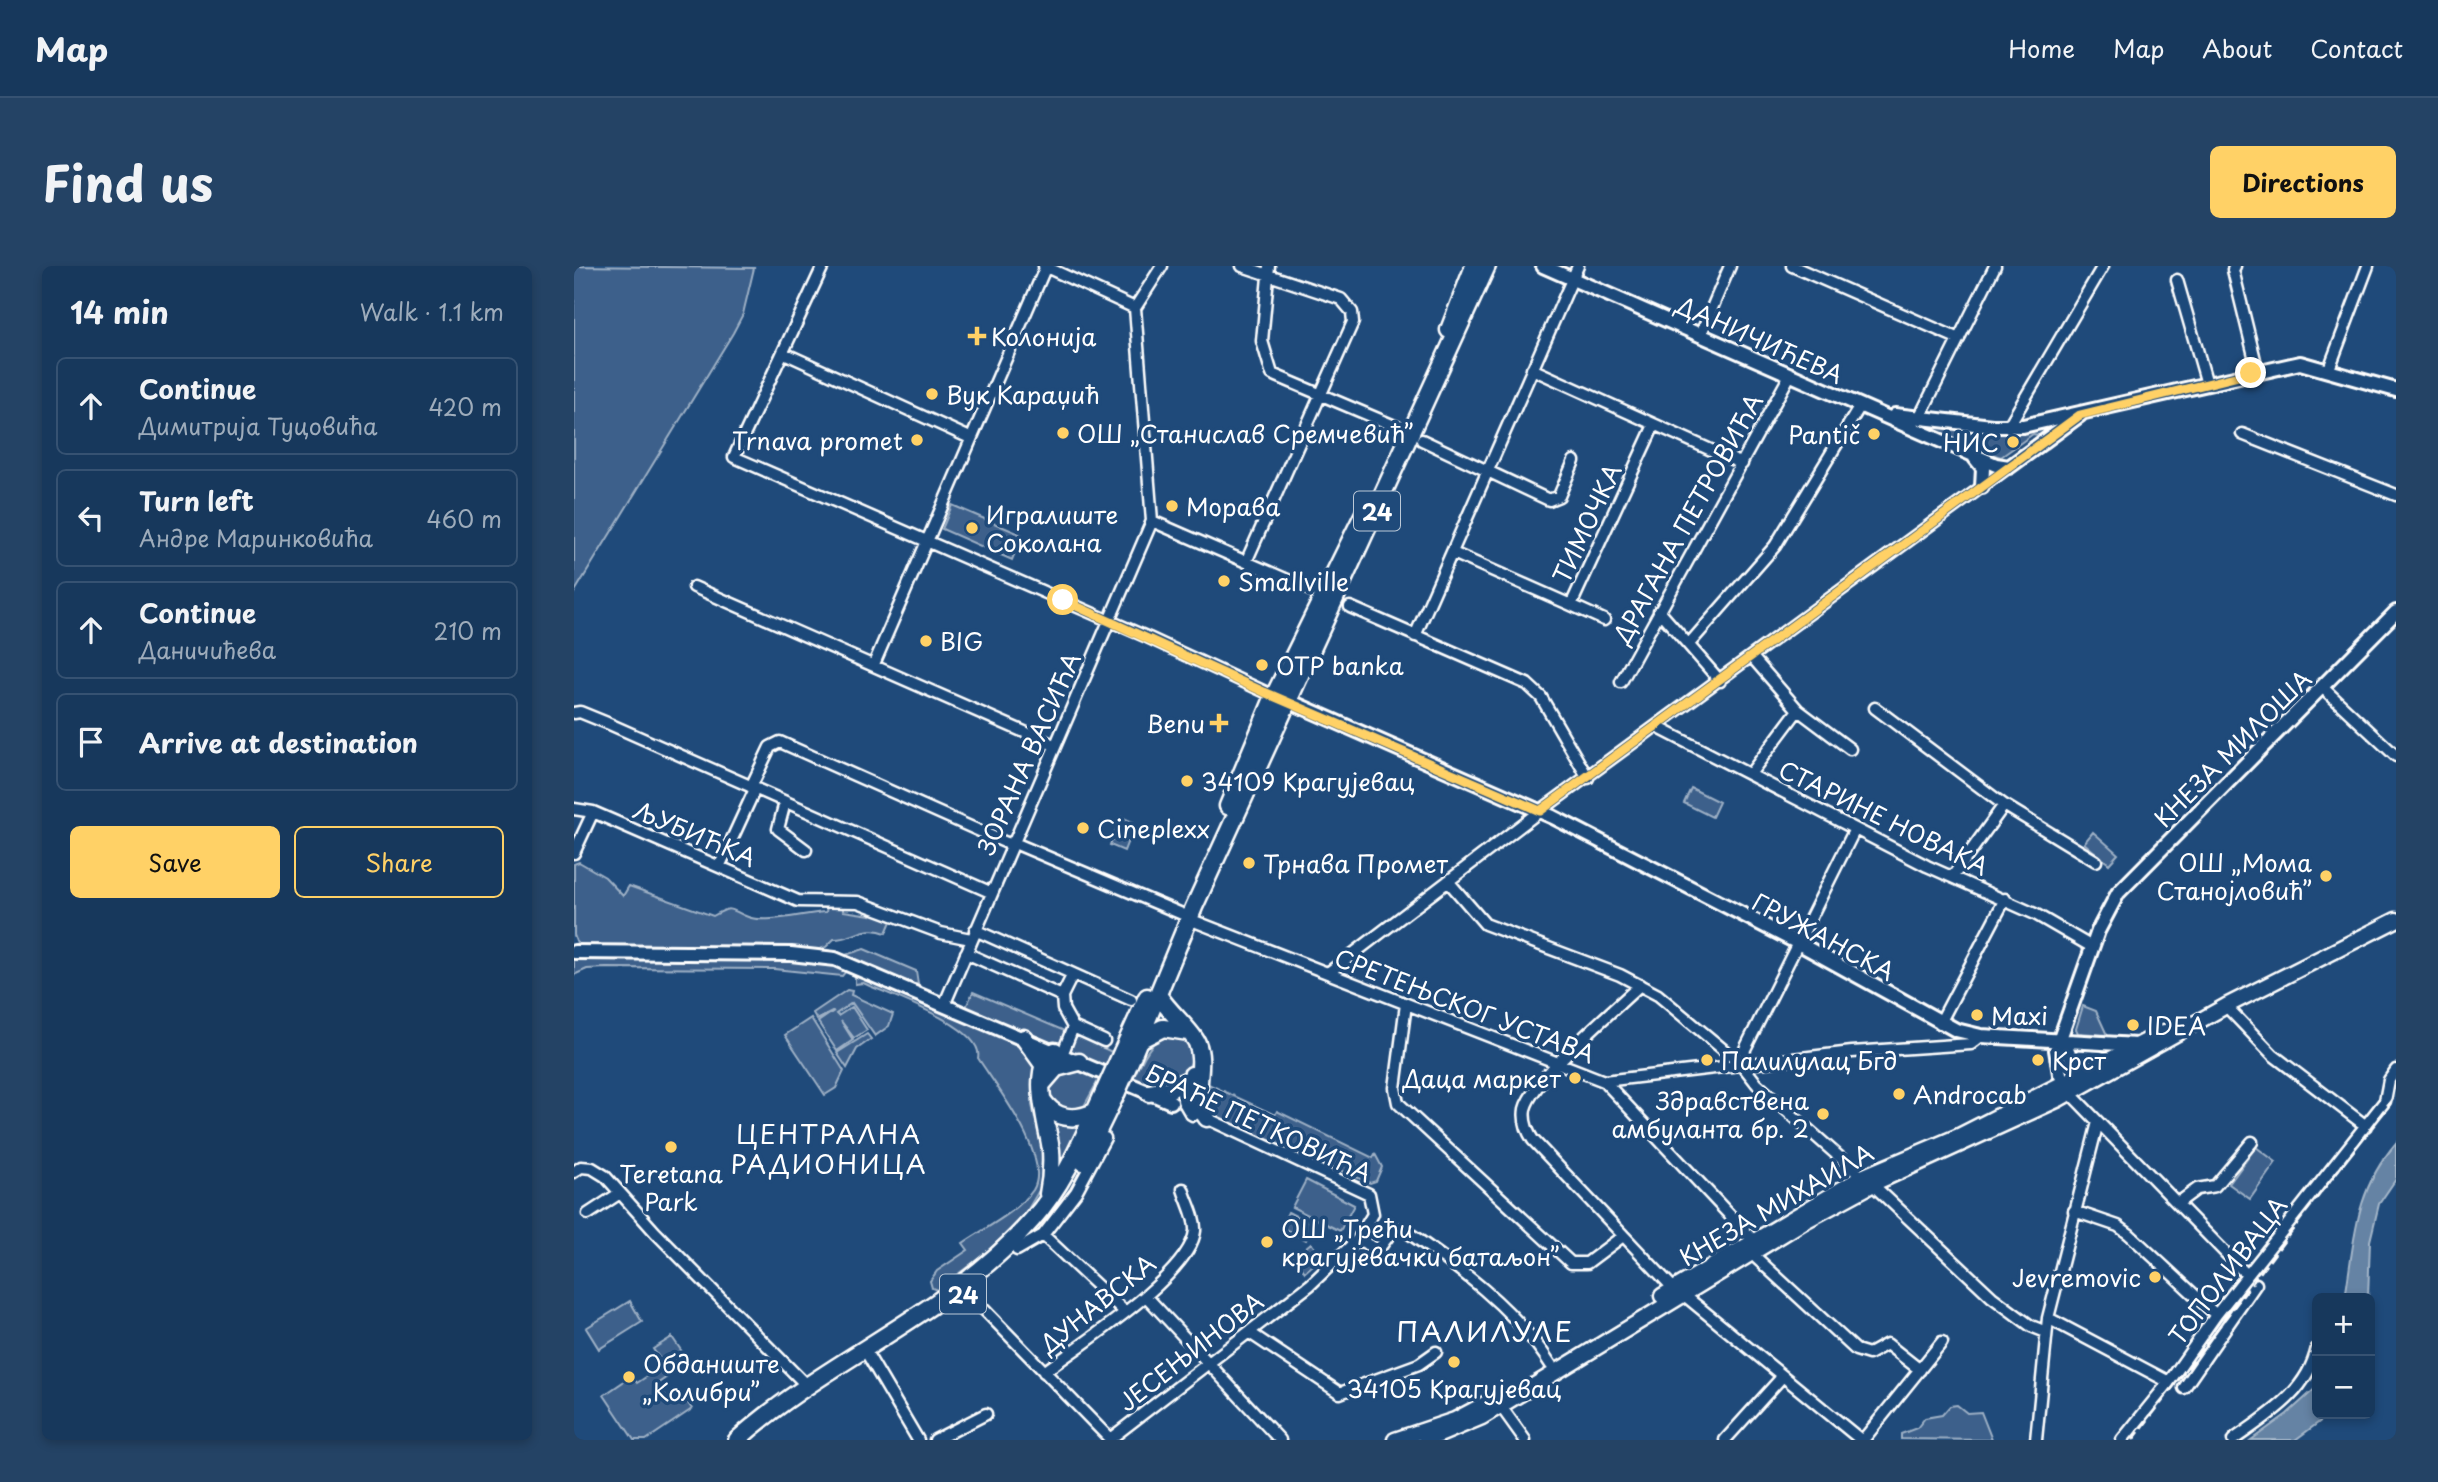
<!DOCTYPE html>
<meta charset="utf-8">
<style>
:root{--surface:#17385c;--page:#244365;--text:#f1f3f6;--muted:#9eacbb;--line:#365272;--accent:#ffd166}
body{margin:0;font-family:"Playpen Sans",sans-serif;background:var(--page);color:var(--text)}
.controls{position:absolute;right:21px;bottom:21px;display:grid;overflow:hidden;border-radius:10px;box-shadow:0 4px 10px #0003}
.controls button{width:63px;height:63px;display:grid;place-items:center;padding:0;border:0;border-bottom:2px solid var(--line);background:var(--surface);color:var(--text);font:35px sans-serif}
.stop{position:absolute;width:21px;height:21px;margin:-16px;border:5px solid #ffd166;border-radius:50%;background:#fff}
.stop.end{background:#ffd166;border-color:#fff;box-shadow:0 2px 7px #0008}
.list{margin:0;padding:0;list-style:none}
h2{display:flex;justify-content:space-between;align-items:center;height:91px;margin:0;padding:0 28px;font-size:30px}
h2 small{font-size:23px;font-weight:400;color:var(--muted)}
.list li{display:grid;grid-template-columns:46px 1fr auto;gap:21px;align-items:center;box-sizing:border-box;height:98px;margin:0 14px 14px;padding:0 14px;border:2px solid var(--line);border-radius:10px}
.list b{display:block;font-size:26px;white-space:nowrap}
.list p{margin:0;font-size:23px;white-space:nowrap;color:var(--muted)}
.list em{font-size:23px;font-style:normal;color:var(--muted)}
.actions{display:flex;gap:14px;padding:21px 28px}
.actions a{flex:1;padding:16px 0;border:2px solid var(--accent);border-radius:10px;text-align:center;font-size:24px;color:var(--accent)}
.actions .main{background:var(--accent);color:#111}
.icon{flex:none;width:38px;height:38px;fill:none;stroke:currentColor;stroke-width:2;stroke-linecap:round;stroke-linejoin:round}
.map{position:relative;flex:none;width:1822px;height:1174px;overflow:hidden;border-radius:10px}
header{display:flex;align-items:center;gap:42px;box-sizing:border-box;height:98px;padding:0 35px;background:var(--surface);border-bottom:2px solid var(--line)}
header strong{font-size:33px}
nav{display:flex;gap:38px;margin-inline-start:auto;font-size:24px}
.intro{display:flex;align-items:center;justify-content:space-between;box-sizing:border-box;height:168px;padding:0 42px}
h1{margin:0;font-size:49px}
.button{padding:18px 32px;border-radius:10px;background:var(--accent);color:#111;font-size:24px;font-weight:700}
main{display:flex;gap:42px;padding:0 42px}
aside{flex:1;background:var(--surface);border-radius:10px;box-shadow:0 4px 10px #0003}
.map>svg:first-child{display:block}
.green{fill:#3c618b;stroke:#9eb0c5;stroke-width:2}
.water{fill:#6583a4;stroke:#a3b5c8;stroke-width:2}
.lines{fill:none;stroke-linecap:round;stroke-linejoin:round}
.minor-casing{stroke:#fff;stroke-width:15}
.tertiary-casing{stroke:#fff;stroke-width:18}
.secondary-casing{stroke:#fff;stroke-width:19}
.primary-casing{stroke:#fff;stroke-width:21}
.minor{stroke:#1f4a7a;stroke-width:10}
.tertiary{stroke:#1f4a7a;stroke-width:12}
.secondary{stroke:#1f4a7a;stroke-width:14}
.primary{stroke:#1f4a7a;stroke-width:16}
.rail{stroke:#fff;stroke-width:2.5;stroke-dasharray:10 5;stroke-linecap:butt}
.primary-bridge-casing{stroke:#fff;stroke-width:21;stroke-linecap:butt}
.primary-bridge{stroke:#1f4a7a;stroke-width:16}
.route{stroke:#ffd166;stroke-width:9}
.poi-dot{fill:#ffd166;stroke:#1f4a7a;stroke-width:2.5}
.labels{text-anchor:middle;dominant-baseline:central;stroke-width:7;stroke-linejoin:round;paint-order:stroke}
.shield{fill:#1f4a7a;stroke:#bcc9d7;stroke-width:2}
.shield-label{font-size:23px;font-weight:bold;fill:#fff}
.poi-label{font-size:24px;fill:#fff;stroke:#1f4a7a;text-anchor:start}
.street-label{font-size:24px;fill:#fff;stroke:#1f4a7a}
.neighbourhood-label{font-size:26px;letter-spacing:2px;fill:#fff;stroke:#1f4a7a}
.quarter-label{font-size:28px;letter-spacing:2px;fill:#fff;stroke:#1f4a7a}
</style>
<header>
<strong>Map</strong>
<nav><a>Home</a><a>Map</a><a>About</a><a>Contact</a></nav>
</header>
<div class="intro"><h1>Find us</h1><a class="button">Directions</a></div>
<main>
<aside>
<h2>14 min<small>Walk · 1.1 km</small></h2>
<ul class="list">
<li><svg class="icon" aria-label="ahead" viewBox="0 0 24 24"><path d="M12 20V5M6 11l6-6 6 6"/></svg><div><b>Continue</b><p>Димитрија Туцовића</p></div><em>420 m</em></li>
<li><svg class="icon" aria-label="left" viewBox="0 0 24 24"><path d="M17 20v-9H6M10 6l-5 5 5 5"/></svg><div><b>Turn left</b><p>Андре Маринковића</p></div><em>460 m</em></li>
<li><svg class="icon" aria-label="ahead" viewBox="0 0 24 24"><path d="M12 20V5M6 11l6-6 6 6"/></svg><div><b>Continue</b><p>Даничићева</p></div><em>210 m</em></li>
<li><svg class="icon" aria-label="arrive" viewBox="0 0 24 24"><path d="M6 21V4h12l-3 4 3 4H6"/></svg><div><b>Arrive at destination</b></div></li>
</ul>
<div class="actions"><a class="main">Save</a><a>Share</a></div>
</aside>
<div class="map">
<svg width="1822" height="1174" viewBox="0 0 1822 1174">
<rect width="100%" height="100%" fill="#1f4a7a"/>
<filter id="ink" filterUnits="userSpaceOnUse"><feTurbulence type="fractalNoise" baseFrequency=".0143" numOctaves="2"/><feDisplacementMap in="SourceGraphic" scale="14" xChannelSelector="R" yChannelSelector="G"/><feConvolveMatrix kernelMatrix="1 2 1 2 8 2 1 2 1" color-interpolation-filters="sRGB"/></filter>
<g filter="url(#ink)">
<path class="green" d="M0 0 180 2 169 48 159 67 0 327Z
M1354 158 1436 167 1478 162 1468 170 1459 168 1427 191 1379 176 1352 162Z
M378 239 448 269 438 294 368 263Z
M1117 522 1145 536 1138 551 1110 537Z
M547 551 559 556 557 563 560 570 555 572 550 585 536 579Z
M1519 566 1544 588 1535 598 1510 577Z
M5 596 31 611 49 630 55 620 139 650C160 638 155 644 174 651 192 658 231 647 252 646L253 639H269V645L297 649 298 643 318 653 312 667C291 658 280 673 260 673L252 681 240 685 5 682 0 669V598Z
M290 683 342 705 344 718H337L268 690Z
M0 691C40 691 254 685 272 705L268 710 200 703 32 702 13 703 0 709Z
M286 709 412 762 451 784 460 796 458 839 468 883 467 921 450 950 413 986 363 1024 358 1022 356 1015 363 1005 394 984 389 977C411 962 444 946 459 924 479 892 421 819 404 792 411 761 313 728 289 717L281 718V711Z
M273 724 278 725 277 729 319 748 315 760 301 770 278 737 262 748 264 750 278 741 293 764 280 772 267 755 279 774 263 785 244 756 260 745 243 754 239 747Z
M399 726 493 766 486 782 392 741Z
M1509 740 1522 745 1533 769 1504 767 1502 763Z
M237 752 270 805 262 822 251 829 211 769Z
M293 768 297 773 283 783 273 802 263 787Z
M501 769 566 799C576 778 588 761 612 775 619 785 621 795 612 804 584 838 526 799 494 786Z
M500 803 525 813 509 842 493 846 477 836C472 815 482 809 500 803Z
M632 817 701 849 703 845 799 892 801 888 808 901 802 915 796 917 641 851 632 841Z
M476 850 507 858 481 910Z
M1682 881 1702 896 1676 933 1655 918Z
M732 914 780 939 766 965 718 941Z
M714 946 739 959 732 974 707 961Z
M737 977 748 991 731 1006 719 992Z
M56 1035 68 1056 25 1083 12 1062Z
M98 1071 115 1096 83 1118 98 1139 110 1131 118 1143 72 1174H60L30 1129 58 1110 63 1117 90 1099 79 1083Z
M1383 1139 1393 1147 1407 1146 1418 1174 1327 1173V1168L1343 1162 1351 1152 1368 1149 1376 1140Z"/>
<path class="water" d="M1822 877V913L1805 938 1796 975 1794 1032H1771C1781 973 1780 926 1822 877Z
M1743 1121V1148H1754L1752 1151 1721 1174H1677L1713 1148Z"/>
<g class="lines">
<g class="minor-casing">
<path id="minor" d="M249 0 160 191 575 372 700 430
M470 0 561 42
M668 0 767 33 778 46 779 56 672 296
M695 0 688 75 698 108 830 164
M1218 0 1385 73
M1661 0 1659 4 1684 106
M1603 14 1633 118
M1126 70 1156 0
M210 87 396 172
M958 103 1168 198
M1755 103 1794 0
M1345 152 1421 0
M1434 161 1529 0
M1668 168 1822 229
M848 174 975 234 985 230 1000 195
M578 255 739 325
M879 287 997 339
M120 321 480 479
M776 341 953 418 967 431 1014 512
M1085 345 1146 415
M1030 354 997 339 1080 159
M841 370 1004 0
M1115 378 1201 280 1286 140
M1178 391 1224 444 1276 483
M300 398 472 0
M1047 416 1216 109
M1748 421 1822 490
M1301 442 1430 539 1522 595
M0 447 6 446 33 457 416 626
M1083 461 1353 600 1461 648 1518 681
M1176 508 1224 444
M177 521 196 481 206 476 437 579
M211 536 204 563 232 584
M0 543 19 546 224 635 284 636 367 667 397 673
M438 576 608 648
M0 587 19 546
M146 599 181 523
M1379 610 1430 539
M874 615 911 658 1046 709 1084 729 1169 800 1183 818 1288 911
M615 653 1030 815 1278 786 1397 778 1407 770
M401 664 557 734
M392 687 488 730 489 743 499 761 488 789
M754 707 966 545 1435 201
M1066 719C1041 743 958 813 951 843 949 855 953 865 959 874L1100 1023
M488 730 499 708
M371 737 578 255 561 42 588 0
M832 738 821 822 824 837 997 997H1013L1049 970
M1652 740 1699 789 1792 860
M1366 757 1431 633
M499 761 530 775
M1169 800 1171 783 1281 563
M1030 815 1179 974
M1496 827 1673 1009
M630 851 795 928 799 948 784 973 804 984 818 965 829 963C884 1001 941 1042 977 1099
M0 906 7 901 18 902 31 910 81 966 233 1120
M1298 918 1418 1031 1457 1060 1472 1066
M1604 937 1623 923 1641 920 1678 876
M1500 945 1544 960 1555 968 1642 1049
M14 948 46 927
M469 969 502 926 531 872
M443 984 469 969 550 1045
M1177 987 1282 1084 1295 1088 1313 1078 1346 1104
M393 1026 537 1174
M1110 1029 1287 1174
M572 1030 706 1174
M1474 1052 1595 1116
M676 1067 766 1127 845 1098 862 1086
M295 1091 344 1174
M470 1106C506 1079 616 1009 621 965 622 952 613 936 609 923
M1610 1122 1682 1018
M923 1135 951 1174
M536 1173 736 1019 784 973
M361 1174 412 1148
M1151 1174 1208 1111
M1289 1174 1368 1076
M1462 1174 1474 1052 1524 856
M1548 1174 1595 1116 1642 1049 1811 835 1815 814 1822 804
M1659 1174C1694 1149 1733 1127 1743 1082"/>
</g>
<g class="tertiary-casing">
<path id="tertiary" d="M969 0 1422 199 1435 201 1506 149
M1321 149 1418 160H1449L1726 97 1822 124
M1401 192 1409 202 1408 221
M708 432 979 551 1224 677 1382 764 1407 770 1563 779
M0 686 217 688 261 693 597 836
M1486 775 1494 785 1508 816
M1495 825 1486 808 1482 784 1524 665 1544 627 1822 346"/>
</g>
<g class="secondary-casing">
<path id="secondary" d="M1088 1030 1288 911 1385 870 1590 766
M821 1174 881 1154 928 1129
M853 1174 908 1151 1229 956 1305 915 1485 833 1652 740 1822 654"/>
</g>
<g class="primary-casing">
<path id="primary" d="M875 64 900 0
M654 540 700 430 795 237
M585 730C594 745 618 765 623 777 633 802 615 829 633 852
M450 772 468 797
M567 773 589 762 614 766
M548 786 573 731
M558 791 620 641 913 0
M482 802 505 796
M618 809 612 834 619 846
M469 817 482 802 481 785C454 799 474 860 477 884 478 899 477 914 474 928
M575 827 596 823 616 813
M468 833C481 854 500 855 520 846
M509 896 542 828
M163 1174C254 1092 377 1047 458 954 492 916 510 869 531 824"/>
</g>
<use href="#minor" class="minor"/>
<use href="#tertiary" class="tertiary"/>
<use href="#secondary" class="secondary"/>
<use href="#primary" class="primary"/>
<path class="rail" d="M1559 1174 1822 828"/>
<g class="primary-bridge-casing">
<path id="primary-bridge" d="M531 824 548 786
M542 828 558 791"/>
</g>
<use href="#primary-bridge" class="primary-bridge"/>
</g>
</g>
<g class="lines" filter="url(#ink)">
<path class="route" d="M489 334 690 426 966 545 1506 149 1677 107"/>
</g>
<g class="poi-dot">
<path d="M399.5 59.5h7v7h7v7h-7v7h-7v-7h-7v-7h7z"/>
<circle cx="358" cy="128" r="7"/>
<circle cx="489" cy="167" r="7"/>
<circle cx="1300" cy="168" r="7"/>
<circle cx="343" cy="174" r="7"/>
<circle cx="1439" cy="176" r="7"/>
<circle cx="598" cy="240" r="7"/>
<circle cx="398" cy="262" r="7"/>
<circle cx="650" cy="315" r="7"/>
<circle cx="352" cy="375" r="7"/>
<circle cx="688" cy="399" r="7"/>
<path d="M641.5 446.5h7v7h7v7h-7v7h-7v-7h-7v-7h7z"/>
<circle cx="613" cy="515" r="7"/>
<circle cx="509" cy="562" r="7"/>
<circle cx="675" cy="597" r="7"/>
<circle cx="1752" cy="610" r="7"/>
<circle cx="1403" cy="749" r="7"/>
<circle cx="1559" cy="759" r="7"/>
<circle cx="1133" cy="794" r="7"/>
<circle cx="1464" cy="794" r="7"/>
<circle cx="1001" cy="812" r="7"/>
<circle cx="1325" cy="828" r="7"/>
<circle cx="1249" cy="848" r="7"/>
<circle cx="97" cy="881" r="7"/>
<circle cx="693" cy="976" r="7"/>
<circle cx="1581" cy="1011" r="7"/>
<circle cx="880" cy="1096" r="7"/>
<circle cx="55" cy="1111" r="7"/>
</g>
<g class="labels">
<g class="shield">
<rect x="780" y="225.5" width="46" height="39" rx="5"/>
<rect x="366" y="1008.5" width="46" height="39" rx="5"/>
</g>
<g class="shield-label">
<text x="803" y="245">24</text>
<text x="389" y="1028">24</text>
</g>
<g class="poi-label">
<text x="417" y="70">Колонија</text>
<text x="372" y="128">Вук Караџић</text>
<text x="503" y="167">ОШ „Станислав Сремчевић”</text>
<text x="1286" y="168" text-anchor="end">Pantič</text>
<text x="329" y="174" text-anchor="end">Trnava promet</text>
<text x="1425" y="176" text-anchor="end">НИС</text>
<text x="612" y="240">Морава</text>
<text x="412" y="248">Игралиште<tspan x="412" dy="28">Соколана</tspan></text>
<text x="664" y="315">Smallville</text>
<text x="366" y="375">BIG</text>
<text x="702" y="399">OTP banka</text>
<text x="631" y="457" text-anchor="end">Benu</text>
<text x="627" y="515">34109 Крагујевац</text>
<text x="523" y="562">Cineplexx</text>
<text x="1738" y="596" text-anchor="end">ОШ „Мома<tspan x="1738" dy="28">Станојловић”</tspan></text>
<text x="689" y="597">Трнава Промет</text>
<text x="1417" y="749">Maxi</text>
<text x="1573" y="759">IDEA</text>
<text x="1147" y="794">Палилулац Бгд</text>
<text x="1478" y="794">Крст</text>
<text x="987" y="812" text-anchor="end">Даца маркет</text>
<text x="1339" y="828">Androcab</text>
<text x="1235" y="834" text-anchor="end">Здравствена<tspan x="1235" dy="28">амбуланта бр. 2</tspan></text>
<text x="97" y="907" text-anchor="middle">Teretana<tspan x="97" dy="28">Park</tspan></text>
<text x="707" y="962">ОШ „Трећи<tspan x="707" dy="28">крагујевачки батаљон”</tspan></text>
<text x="1567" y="1011" text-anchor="end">Jevremovic</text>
<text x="69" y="1097">Обданиште<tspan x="69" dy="28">„Колибри”</tspan></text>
<text x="880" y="1122" text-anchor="middle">34105 Крагујевац</text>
</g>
<g class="street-label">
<text transform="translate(1186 73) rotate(24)">ДАНИЧИЋЕВА</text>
<text transform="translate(1113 252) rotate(-61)">ДРАГАНА ПЕТРОВИЋА</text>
<text transform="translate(1012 257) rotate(-65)">ТИМОЧКА</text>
<text transform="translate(1658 482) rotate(-45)">КНЕЗА МИЛОША</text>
<text transform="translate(454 487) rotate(-66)">ЗОРАНА ВАСИЋА</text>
<text transform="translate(1310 551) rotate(26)">СТАРИНЕ НОВАКА</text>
<text transform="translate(121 567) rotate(23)">ЉУБИЋКА</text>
<text transform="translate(1250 670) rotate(28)">ГРУЖАНСКА</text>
<text transform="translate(891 739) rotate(21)">СРЕТЕЊСКОГ УСТАВА</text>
<text transform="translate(685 856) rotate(25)">БРАЋЕ ПЕТКОВИЋА</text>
<text transform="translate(1202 938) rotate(-30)">КНЕЗА МИХАИЛА</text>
<text transform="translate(1653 1004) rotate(-53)">ТОПОЛИВАЦА</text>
<text transform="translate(523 1037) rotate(-39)">ДУНАВСКА</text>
<text transform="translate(616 1085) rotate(-38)">ЈЕСЕЊИНОВА</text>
</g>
<g class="neighbourhood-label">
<text x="255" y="867">ЦЕНТРАЛНА<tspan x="255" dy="30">РАДИОНИЦА</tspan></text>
</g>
<g class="quarter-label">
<text x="911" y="1064">ПАЛИЛУЛЕ</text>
</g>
</g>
</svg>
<div class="controls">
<button>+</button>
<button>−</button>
</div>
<div class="stop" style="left:489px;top:334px"></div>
<div class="stop end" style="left:1677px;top:107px"></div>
</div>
</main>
